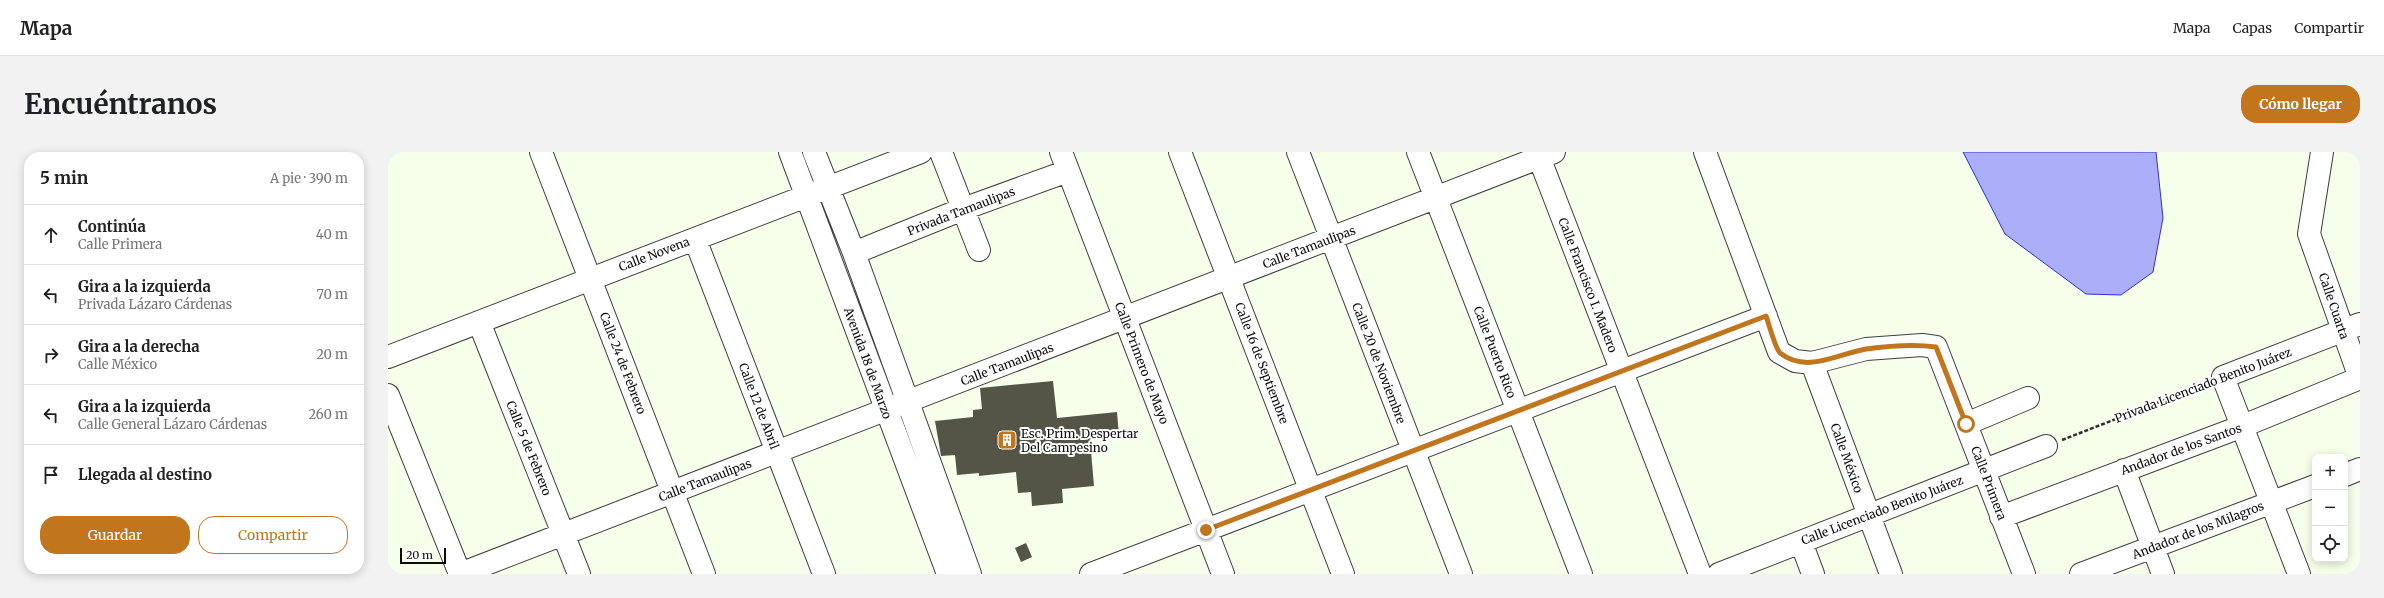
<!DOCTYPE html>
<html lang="es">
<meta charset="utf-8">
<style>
:root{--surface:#fff;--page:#f2f2f2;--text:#202124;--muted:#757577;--line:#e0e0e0;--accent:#c1761d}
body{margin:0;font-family:Merriweather,serif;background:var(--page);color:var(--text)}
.controls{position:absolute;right:12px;bottom:12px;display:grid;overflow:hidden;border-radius:8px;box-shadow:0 2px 10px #0003}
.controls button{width:36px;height:36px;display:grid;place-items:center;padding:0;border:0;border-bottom:1px solid var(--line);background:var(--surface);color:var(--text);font:20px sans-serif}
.scale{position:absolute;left:12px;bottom:10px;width:46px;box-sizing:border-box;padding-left:4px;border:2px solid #0b0b0b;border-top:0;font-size:11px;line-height:14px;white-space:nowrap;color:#0b0b0b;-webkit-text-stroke:3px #fff;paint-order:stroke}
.stop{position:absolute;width:12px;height:12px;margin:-9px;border:3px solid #c1761d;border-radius:50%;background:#fff}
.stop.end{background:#c1761d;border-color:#fff;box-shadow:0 1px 4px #0008}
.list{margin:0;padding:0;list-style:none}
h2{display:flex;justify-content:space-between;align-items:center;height:52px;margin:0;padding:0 16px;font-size:17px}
h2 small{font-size:13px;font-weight:400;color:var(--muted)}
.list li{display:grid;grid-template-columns:26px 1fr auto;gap:12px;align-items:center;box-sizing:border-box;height:60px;padding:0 16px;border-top:1px solid var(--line)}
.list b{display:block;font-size:15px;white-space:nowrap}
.list p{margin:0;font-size:13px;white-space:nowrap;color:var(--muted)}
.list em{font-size:13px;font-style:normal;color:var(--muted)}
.actions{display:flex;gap:8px;padding:12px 16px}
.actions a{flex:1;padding:9px 0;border:1px solid var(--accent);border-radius:16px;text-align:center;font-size:14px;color:var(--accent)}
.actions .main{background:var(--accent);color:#fff}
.icon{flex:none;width:22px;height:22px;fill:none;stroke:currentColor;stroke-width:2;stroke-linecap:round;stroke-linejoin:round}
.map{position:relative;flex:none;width:1972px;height:422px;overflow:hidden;border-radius:16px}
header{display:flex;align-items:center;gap:24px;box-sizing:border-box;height:56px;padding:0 20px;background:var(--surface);border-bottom:1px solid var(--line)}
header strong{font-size:19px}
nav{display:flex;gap:22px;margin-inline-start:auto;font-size:14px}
.intro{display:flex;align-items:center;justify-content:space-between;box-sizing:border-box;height:96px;padding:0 24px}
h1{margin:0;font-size:28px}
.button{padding:10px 18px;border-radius:16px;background:var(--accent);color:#fff;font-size:14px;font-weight:700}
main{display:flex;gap:24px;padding:0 24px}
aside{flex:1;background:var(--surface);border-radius:16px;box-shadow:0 2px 10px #0003}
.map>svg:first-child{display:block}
.water{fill:#abaef9;stroke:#2e30d4}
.building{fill:#545447}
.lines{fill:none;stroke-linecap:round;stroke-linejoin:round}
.minor-casing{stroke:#3e3e3e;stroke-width:24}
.path{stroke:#2d2d2d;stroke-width:2.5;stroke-dasharray:4 2;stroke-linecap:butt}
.minor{stroke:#fff;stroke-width:22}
.route{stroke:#c1761d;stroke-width:5}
.labels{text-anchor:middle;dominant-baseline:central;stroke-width:4;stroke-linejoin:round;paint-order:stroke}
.street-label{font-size:12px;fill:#0b0b0b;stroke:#fff}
.poi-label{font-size:12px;fill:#0b0b0b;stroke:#fff;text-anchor:start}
</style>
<header>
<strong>Mapa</strong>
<nav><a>Mapa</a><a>Capas</a><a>Compartir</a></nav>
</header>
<div class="intro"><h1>Encuéntranos</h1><a class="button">Cómo llegar</a></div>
<main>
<aside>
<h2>5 min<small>A pie · 390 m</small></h2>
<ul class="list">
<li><svg class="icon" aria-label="ahead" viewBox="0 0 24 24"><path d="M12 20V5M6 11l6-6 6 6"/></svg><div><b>Continúa</b><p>Calle Primera</p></div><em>40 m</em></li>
<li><svg class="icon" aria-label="left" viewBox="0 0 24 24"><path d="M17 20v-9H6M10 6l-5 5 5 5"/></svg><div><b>Gira a la izquierda</b><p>Privada Lázaro Cárdenas</p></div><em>70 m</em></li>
<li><svg class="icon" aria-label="right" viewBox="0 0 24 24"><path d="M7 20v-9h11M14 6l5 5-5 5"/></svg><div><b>Gira a la derecha</b><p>Calle México</p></div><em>20 m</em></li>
<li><svg class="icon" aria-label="left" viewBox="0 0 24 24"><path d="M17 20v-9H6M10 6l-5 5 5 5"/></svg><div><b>Gira a la izquierda</b><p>Calle General Lázaro Cárdenas</p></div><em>260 m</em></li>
<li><svg class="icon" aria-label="arrive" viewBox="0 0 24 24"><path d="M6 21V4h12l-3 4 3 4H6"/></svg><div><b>Llegada al destino</b></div></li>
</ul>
<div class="actions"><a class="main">Guardar</a><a>Compartir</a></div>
</aside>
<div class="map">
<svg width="1972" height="422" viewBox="0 0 1972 422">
<rect width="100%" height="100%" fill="#f6ffe9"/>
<path class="water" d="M1575 0H1768L1775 66 1765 120 1733 143 1698 142 1617 82Z"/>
<path class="building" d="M665 229 669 266 729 260 731 284 702 287 706 334 674 337 675 351 644 354 643 340 630 341 628 320 591 324V321L569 323 567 303 553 304 547 269 585 265V258L594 257 592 236Z
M638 391 644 405 633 410 627 396Z"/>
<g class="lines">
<g class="minor-casing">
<path id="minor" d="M153 0 316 422
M402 0 560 422
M426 0 466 101 582 422
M553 0 591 98
M673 0 835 422
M792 0 955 422
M910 0 1073 422
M1030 0 1193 422
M1149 0 1312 422
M1317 0 1391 200 1407 209 1424 211 1478 197 1534 193 1548 195 1636 422
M1934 0 1921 82 1972 226
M307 87 436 422
M466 101 575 57 680 19
M91 170 191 422
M0 205 533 0
M1424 211 1503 422
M0 243 72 422
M1578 272 1640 246
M1736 318 1775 422
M1957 323 1972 317
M1613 365 1855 274 1972 226
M1413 390 1425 422
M72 422 1166 0
M703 422 1378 164
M1331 422 1658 294
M1693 422 1927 334
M1911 422 1835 225 1972 172"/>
</g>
<path class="path" d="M1674 288 1818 232"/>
<use href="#minor" class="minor"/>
</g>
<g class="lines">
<path class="route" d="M818 378 1378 164C1381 172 1387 196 1392 201 1419 222 1449 202 1478 197 1500 194 1526 192 1548 195L1578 272"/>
</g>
<defs>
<g id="building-square" transform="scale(1)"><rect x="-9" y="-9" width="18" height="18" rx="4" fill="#c1761d" stroke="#fff"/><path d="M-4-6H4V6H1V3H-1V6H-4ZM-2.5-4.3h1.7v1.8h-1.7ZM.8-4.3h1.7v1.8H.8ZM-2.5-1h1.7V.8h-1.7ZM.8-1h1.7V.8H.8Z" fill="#fff"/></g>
</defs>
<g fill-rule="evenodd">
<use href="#building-square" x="619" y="288"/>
</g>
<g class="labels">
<g class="street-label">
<text transform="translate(573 59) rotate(-21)">Privada Tamaulipas</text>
<text transform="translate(921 95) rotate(-21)">Calle Tamaulipas</text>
<text transform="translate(266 102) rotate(-21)">Calle Novena</text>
<text transform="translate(1200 133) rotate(69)">Calle Francisco I. Madero</text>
<text transform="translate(1946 154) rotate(71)">Calle Cuarta</text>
<text transform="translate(1107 200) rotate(69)">Calle Puerto Rico</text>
<text transform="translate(235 211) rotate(69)">Calle 24 de Febrero</text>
<text transform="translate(480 211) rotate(70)">Avenida 18 de Marzo</text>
<text transform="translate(754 211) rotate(69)">Calle Primero de Mayo</text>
<text transform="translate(874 211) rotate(69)">Calle 16 de Septiembre</text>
<text transform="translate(991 211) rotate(69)">Calle 20 de Noviembre</text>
<text transform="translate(619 212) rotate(-21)">Calle Tamaulipas</text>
<text transform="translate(1815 233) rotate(-21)">Privada Licenciado Benito Juárez</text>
<text transform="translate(371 254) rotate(69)">Calle 12 de Abril</text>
<text transform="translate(141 296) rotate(68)">Calle 5 de Febrero</text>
<text transform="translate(1793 297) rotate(-20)">Andador de los Santos</text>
<text transform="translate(1459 306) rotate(70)">Calle México</text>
<text transform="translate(317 328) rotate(-21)">Calle Tamaulipas</text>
<text transform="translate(1601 331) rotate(69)">Calle Primera</text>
<text transform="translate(1494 358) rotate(-21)">Calle Licenciado Benito Juárez</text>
<text transform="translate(1810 378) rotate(-21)">Andador de los Milagros</text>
</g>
<g class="poi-label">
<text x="633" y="281">Esc. Prim. Despertar<tspan x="633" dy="14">Del Campesino</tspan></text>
</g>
</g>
</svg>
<div class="controls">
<button>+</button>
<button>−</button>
<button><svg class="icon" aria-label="locate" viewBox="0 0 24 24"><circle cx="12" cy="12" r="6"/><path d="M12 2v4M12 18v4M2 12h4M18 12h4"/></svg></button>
</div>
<div class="scale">20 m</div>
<div class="stop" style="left:1578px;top:272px"></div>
<div class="stop end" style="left:818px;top:378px"></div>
</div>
</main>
